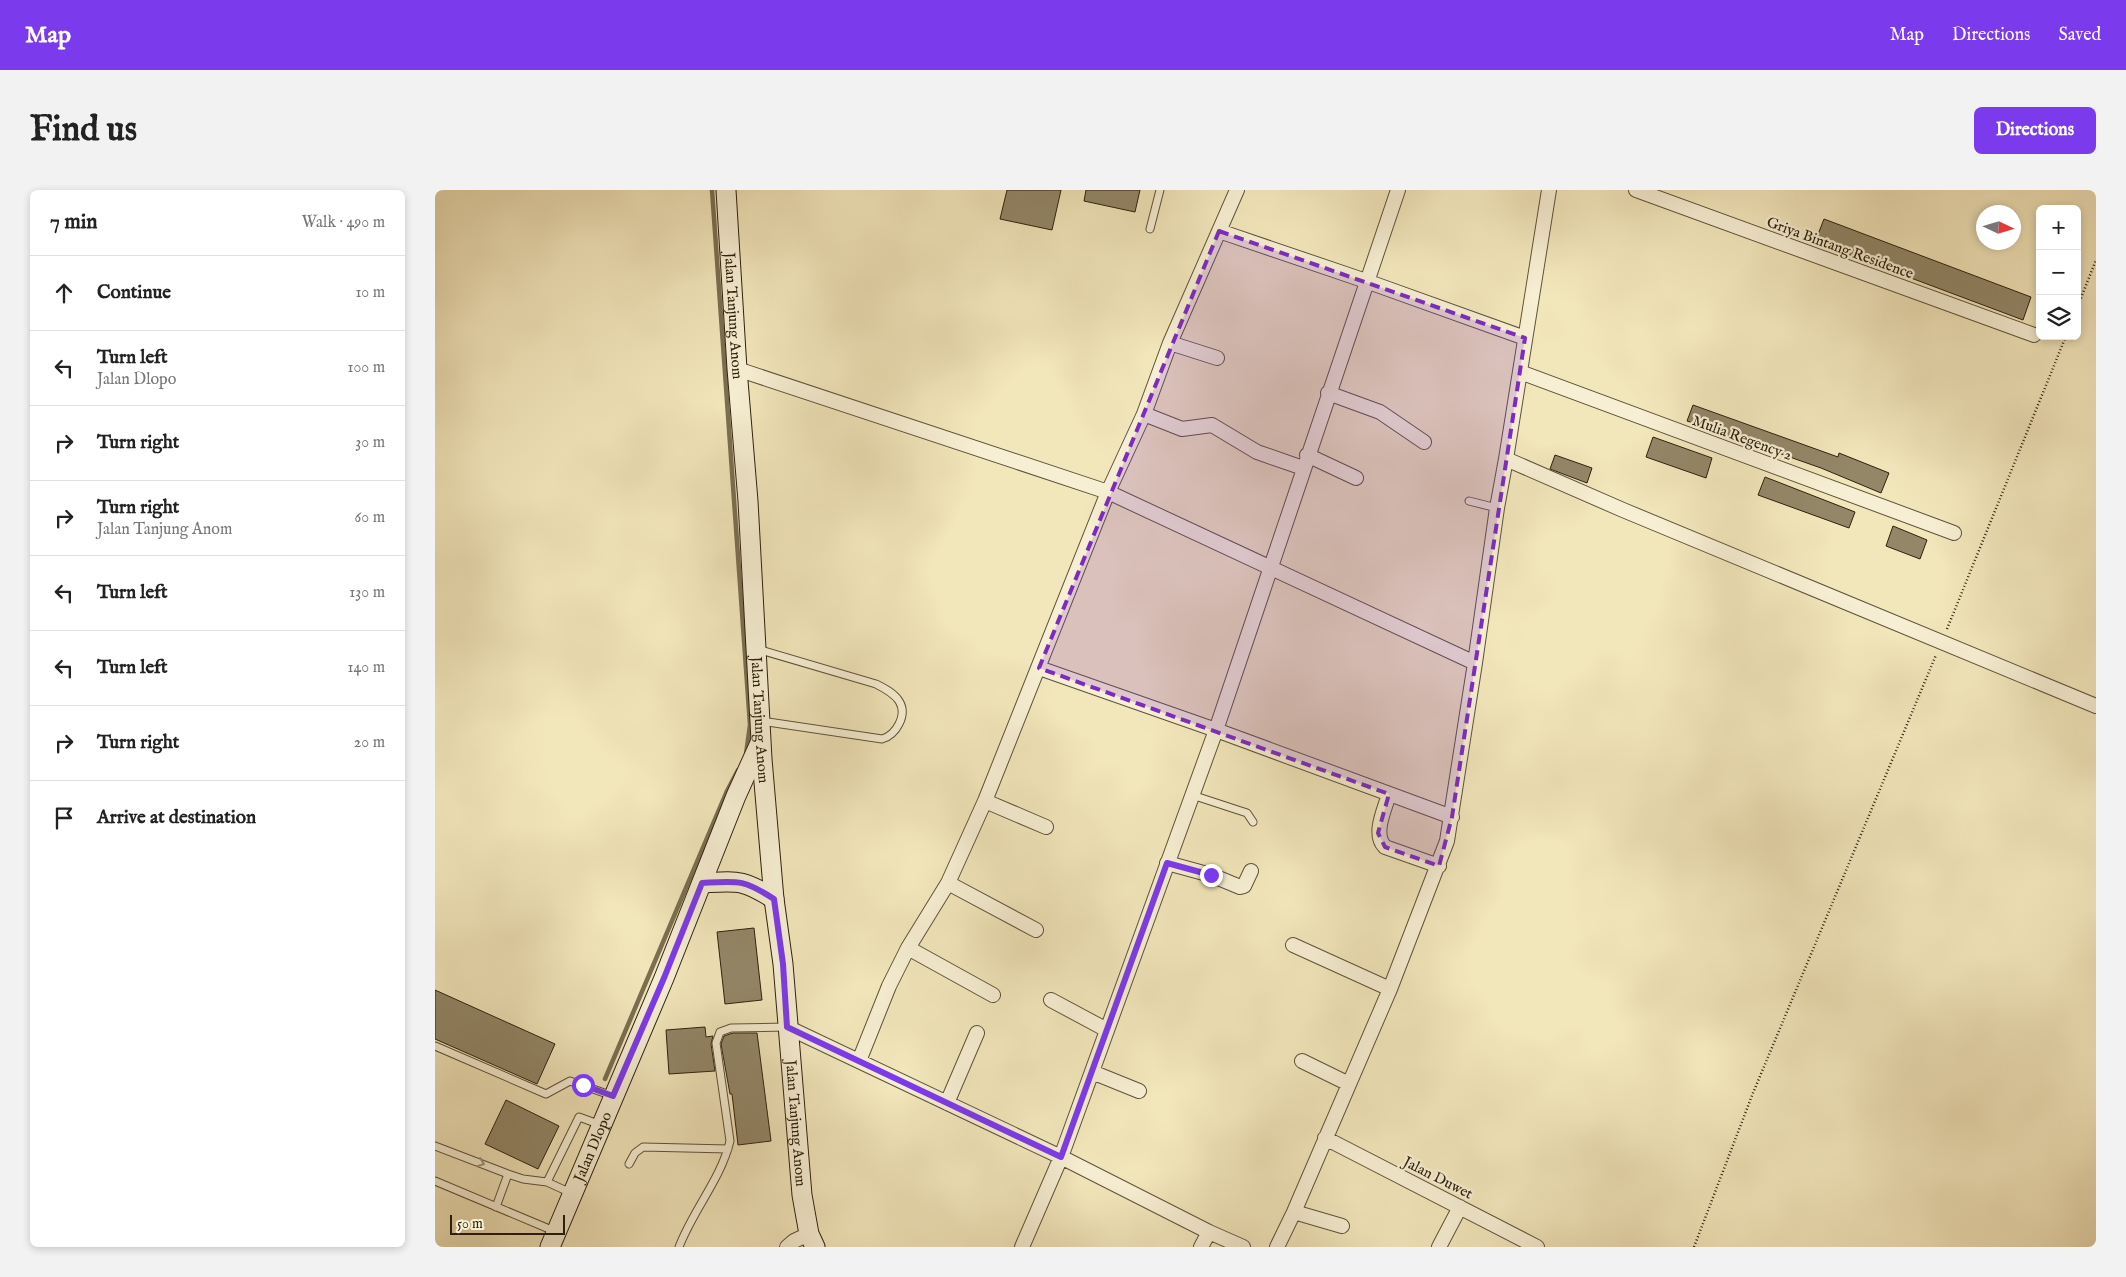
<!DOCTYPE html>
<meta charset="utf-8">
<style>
:root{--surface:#fff;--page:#f2f2f2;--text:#222;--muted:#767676;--line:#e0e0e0;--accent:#7c3aed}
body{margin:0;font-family:"IM FELL English",serif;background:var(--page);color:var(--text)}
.controls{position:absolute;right:15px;top:15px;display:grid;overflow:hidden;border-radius:8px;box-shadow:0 2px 8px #0003}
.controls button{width:45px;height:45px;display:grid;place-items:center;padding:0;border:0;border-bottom:1px solid var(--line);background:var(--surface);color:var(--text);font:25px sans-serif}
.compass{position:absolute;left:1541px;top:15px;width:45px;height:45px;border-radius:50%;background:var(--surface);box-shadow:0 2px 8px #0003;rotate:94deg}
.scale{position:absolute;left:15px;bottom:12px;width:115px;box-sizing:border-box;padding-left:5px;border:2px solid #2d200e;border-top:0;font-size:14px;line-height:18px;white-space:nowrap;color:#2d200e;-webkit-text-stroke:4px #f7efd3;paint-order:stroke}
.stop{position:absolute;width:15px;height:15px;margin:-11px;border:4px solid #7c3aed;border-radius:50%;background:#fff}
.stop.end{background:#7c3aed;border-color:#fff;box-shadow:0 1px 5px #0008}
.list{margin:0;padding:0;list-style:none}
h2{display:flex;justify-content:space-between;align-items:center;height:65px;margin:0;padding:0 20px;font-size:21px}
h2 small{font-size:16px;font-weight:400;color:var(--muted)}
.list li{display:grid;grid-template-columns:32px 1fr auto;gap:15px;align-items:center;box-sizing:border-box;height:75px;padding:0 20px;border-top:1px solid var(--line)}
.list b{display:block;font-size:19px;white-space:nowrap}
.list p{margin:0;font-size:16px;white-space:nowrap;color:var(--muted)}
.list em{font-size:16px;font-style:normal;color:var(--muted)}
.icon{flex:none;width:28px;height:28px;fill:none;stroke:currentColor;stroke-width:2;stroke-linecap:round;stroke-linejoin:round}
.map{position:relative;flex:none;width:1661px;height:1057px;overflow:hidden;border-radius:8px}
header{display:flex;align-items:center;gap:30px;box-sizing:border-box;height:70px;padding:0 25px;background:var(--accent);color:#fff}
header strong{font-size:24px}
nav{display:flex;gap:28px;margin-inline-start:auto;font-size:18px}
.intro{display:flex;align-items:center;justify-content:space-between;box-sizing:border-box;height:120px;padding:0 30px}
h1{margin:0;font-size:35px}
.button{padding:12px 22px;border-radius:8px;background:var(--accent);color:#fff;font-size:18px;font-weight:700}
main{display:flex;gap:30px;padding:0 30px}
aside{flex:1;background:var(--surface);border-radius:8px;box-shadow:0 2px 8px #0003}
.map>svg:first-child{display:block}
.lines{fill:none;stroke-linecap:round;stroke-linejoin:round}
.stream{stroke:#7b6f52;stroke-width:4.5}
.building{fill:#938768;stroke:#2d200e}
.lane-casing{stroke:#5e5239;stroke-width:9}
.street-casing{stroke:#5e5239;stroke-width:16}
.secondary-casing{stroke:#2d200e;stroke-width:21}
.path{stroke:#2d200e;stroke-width:2.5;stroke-dasharray:1 2.5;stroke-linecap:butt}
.lane{stroke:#f7efd3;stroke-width:7}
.street{stroke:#f7efd3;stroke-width:14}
.secondary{stroke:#f7efd3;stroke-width:19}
.oneway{stroke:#9c927a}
.route{stroke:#7c3aed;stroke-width:6}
.marked{fill:#7b2cbf;fill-opacity:0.2;stroke:#7b2cbf;stroke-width:4;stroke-dasharray:10 6;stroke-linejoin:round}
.labels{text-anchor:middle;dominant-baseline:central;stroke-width:4.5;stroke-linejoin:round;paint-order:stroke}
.street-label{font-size:15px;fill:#2d200e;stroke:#f7efd3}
</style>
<header>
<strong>Map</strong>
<nav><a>Map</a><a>Directions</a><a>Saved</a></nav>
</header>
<div class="intro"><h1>Find us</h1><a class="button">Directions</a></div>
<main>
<aside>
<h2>7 min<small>Walk · 490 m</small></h2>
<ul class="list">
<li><svg class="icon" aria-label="ahead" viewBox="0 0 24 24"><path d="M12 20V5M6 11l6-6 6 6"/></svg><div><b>Continue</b></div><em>10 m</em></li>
<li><svg class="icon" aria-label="left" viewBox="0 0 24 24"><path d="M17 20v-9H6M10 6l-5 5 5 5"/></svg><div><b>Turn left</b><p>Jalan Dlopo</p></div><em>100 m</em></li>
<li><svg class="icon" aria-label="right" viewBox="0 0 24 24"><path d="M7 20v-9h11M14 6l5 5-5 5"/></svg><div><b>Turn right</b></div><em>30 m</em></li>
<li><svg class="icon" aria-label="right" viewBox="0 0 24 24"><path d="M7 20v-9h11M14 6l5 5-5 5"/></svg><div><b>Turn right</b><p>Jalan Tanjung Anom</p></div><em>60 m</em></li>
<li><svg class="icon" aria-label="left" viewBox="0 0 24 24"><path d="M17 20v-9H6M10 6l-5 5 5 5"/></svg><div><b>Turn left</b></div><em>130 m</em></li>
<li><svg class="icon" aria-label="left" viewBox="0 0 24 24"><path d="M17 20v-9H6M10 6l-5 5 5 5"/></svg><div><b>Turn left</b></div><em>140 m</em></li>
<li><svg class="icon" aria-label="right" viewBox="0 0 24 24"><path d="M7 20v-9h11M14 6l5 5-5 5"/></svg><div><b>Turn right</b></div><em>20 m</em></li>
<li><svg class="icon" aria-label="arrive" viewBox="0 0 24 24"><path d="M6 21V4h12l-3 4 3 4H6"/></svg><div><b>Arrive at destination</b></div></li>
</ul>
</aside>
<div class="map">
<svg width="1661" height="1057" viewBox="0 0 1661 1057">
<rect width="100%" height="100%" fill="#f2e6bb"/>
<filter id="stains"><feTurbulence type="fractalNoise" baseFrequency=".004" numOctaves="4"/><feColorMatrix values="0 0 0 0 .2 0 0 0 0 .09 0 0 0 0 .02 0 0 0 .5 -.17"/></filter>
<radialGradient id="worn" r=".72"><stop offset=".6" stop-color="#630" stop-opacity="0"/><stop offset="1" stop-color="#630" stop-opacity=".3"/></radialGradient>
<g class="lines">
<path class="stream" d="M277 0 315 535 311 564
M170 889 292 601 303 580"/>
</g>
<path class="building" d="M572 0H626L617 40 565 29Z
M651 0H705L700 22 649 11Z
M1389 29 1596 107 1588 130 1380 52Z
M1258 215 1403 267 1404 263 1454 283 1446 303 1386 278 1252 231Z
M1218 247 1277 268 1271 288 1211 267Z
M1120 265 1157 278 1152 293 1115 279Z
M1330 287 1420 322 1414 338 1323 305Z
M1458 336 1492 350 1485 369 1451 356Z
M319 738 327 810 290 814 282 742Z
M0 800 120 854 102 894 0 849Z
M270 837 271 847 278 846 276 854 280 881 234 884 231 840Z
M298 843H322L336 951 303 955 297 904H295L286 854 289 846Z
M71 910 124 936 103 979 50 954Z"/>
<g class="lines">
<g class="lane-casing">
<path id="lane" d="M715 39 725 0
M1034 311 1062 318
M322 459 441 494C449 498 459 503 464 511 473 525 461 545 447 549L326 531
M757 605 812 623 818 632
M0 856 111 904 135 891 178 906
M0 956 73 984 61 1017
M194 974 200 963 208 957 293 959
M73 984 88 989 112 992 136 1003
M0 991 119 1041
M112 992 144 927 166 935
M244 1057C258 1020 286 989 295 951L281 853 285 842 296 838 352 837"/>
</g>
<g class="street-casing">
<path id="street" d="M1201 0 1599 145
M784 41 931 91 1090 148
M735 153 782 168
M302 179 673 302 1040 473
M1085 182 1519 343
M893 203 945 222 989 252
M709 224 747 239 777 235 822 262 868 278
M872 265 921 288
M1071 269 1188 320 1661 516
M604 478 781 540 1017 627
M954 604C950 619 937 644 950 657L1004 676
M550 611 611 637
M732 673 776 685 805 697 809 696 816 681
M513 693 601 740
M858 755 955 799
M473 758 558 805
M616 810 672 840
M352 837 626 967 774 1042 808 1057
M424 871 454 796 473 758 513 693 550 611 673 302 709 224 735 153 802 0
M867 871 914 894
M657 882 704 901
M512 913 542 843
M890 948 1102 1057
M859 1022 907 1036
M352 1057 359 1051 374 1044
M587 1057 626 967 781 540 963 0
M766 1057 774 1042
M842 1057 859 1022 955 799 1012 651 1040 473 1062 318 1071 269 1114 0
M1004 1057 1025 1017"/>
</g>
<g class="secondary-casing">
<g id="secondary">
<path id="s1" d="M291 0 302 179 313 311 327 569 339 709 348 774 367 1005 374 1044 380 1057"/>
<path d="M267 693C303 691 308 689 339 709"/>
<path id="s2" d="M115 1057 229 788 301 606 325 553"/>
</g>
</g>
<path class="path" d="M1642 118 1661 70
M1512 439 1631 146
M1259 1057 1318 903 1501 465"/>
<use href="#lane" class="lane"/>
<use href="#street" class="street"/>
<use href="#secondary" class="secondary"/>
</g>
<defs><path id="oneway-chevron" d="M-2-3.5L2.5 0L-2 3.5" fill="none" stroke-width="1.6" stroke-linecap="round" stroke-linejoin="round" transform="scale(1.25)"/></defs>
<use class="oneway" href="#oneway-chevron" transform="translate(46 973) rotate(21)"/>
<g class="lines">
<path class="route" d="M148 895 178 906 229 788 267 693C303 691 308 689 339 709L348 774 352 837 626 967 732 673 776 685"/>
</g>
<path class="marked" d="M784 41 1090 148 1017 627 1004 676 950 657 943 643 954 604 604 478Z"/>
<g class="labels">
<g class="street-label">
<text transform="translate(1405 58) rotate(20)">Griya Bintang Residence</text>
<text stroke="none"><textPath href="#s1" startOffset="126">Jalan Tanjung Anom</textPath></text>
<text transform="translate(1307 248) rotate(20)">Mulia Regency 2</text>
<text stroke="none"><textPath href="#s1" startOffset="531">Jalan Tanjung Anom</textPath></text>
<text stroke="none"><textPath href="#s1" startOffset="936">Jalan Tanjung Anom</textPath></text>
<text stroke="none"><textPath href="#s2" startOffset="109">Jalan Dlopo</textPath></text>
<text transform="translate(1003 988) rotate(27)">Jalan Duwet</text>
</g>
</g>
<rect width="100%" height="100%" filter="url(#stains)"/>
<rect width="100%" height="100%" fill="url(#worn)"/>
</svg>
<div class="controls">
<button>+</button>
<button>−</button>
<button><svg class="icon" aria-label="layers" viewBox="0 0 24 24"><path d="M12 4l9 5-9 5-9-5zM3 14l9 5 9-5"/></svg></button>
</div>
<svg class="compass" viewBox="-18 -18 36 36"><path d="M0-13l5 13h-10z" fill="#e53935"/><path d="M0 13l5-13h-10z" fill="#767676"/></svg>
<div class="scale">50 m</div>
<div class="stop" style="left:148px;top:895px"></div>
<div class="stop end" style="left:776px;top:685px"></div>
</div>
</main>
